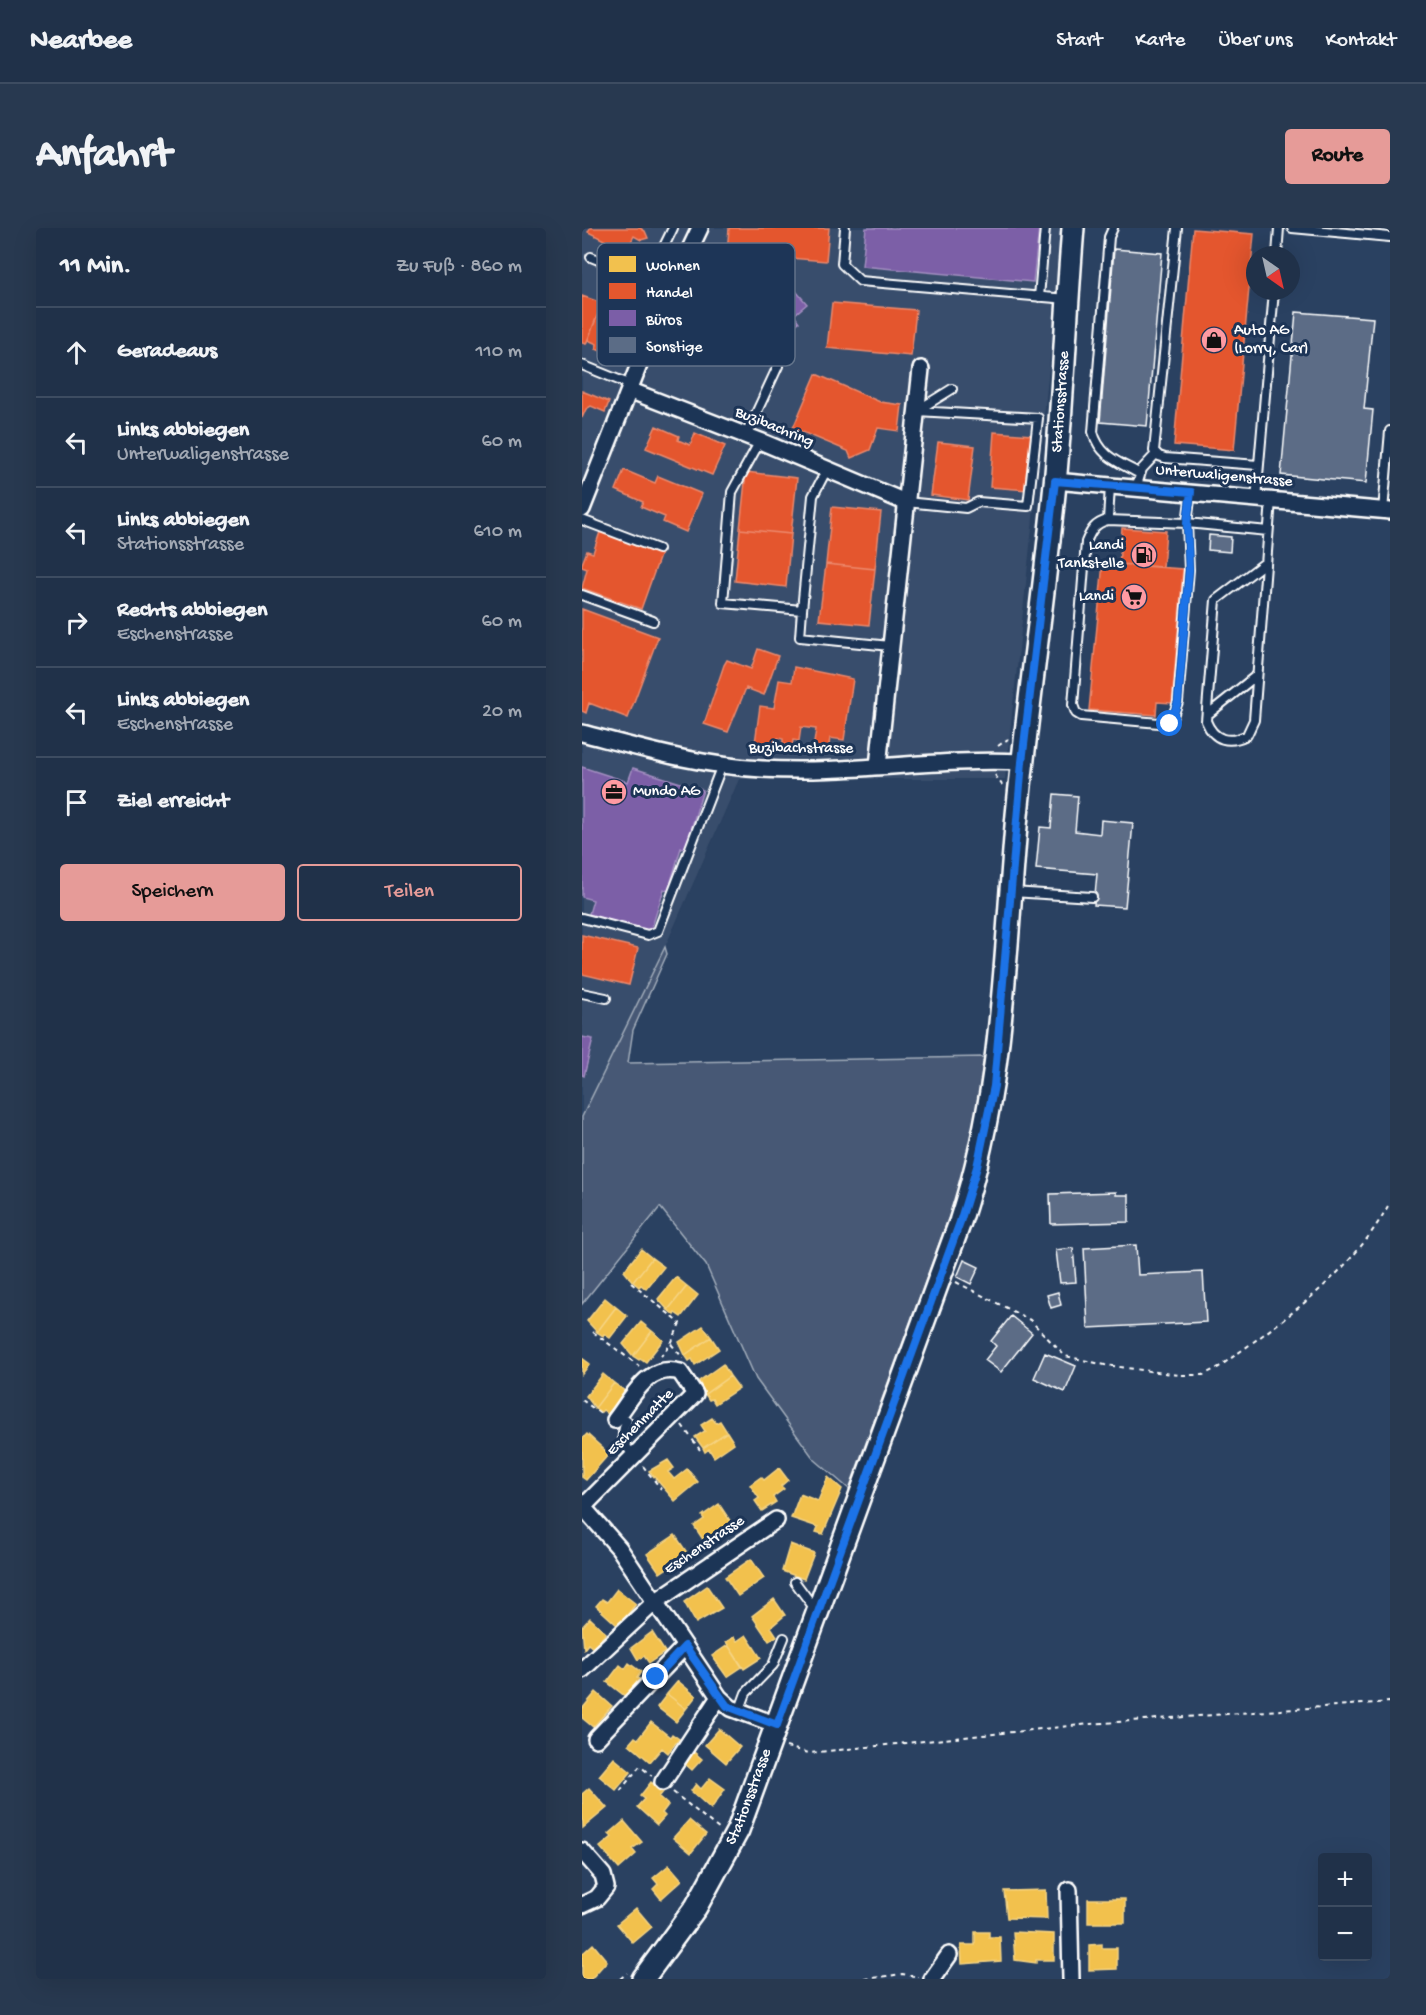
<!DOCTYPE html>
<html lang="de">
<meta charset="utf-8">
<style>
:root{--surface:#203149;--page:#283950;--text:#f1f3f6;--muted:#a2a9b4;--line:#3d4c61;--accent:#e69b98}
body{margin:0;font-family:"Gochi Hand",sans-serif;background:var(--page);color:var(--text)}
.controls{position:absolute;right:18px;bottom:18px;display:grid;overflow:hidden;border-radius:6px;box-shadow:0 6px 24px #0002}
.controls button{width:54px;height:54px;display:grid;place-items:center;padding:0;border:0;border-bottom:2px solid var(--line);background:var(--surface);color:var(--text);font:30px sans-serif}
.compass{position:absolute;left:664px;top:18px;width:54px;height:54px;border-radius:50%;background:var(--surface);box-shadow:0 6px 24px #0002;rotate:146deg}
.stop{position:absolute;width:18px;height:18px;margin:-14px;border:4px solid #1a73e8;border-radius:50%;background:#fff}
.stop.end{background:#1a73e8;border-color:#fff;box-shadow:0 2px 6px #0008}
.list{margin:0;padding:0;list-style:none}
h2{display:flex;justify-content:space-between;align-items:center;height:78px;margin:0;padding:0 24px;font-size:26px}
h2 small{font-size:20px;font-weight:400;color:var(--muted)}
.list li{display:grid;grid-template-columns:39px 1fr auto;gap:18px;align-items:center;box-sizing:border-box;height:90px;padding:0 24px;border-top:2px solid var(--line)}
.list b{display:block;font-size:22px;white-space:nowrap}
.list p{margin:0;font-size:20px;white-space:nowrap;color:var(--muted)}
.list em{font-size:20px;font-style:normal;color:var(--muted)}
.actions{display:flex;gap:12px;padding:18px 24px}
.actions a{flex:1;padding:14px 0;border:2px solid var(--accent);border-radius:6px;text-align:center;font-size:21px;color:var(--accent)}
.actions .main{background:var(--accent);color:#111}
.icon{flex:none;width:33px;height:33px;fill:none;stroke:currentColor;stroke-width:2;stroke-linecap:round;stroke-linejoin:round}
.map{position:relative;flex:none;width:808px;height:1751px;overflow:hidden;border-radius:6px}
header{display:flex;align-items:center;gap:36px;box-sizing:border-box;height:84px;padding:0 30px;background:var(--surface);border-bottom:2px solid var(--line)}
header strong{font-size:28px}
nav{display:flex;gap:33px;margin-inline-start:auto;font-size:21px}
.intro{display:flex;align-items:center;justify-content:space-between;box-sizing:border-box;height:144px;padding:0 36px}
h1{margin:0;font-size:42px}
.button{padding:15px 27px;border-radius:6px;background:var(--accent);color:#111;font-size:21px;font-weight:700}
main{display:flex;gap:36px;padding:0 36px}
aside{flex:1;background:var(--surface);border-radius:6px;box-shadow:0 6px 24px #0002}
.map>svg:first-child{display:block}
.built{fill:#394e6c}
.green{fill:#465975;stroke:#a2acba;stroke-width:1.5}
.homes{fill:#f2c14e;stroke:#f6d483;stroke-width:1.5}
.shops{fill:#e4572e;stroke:#ec896d;stroke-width:1.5}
.offices{fill:#7b5ea7;stroke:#a38ec1;stroke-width:1.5}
.building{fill:#5b6c86;stroke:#fff;stroke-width:1.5}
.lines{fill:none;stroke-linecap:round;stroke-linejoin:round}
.lane-casing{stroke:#fff;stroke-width:12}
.street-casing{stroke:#fff;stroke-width:20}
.secondary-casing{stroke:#fff;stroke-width:26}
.path{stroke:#fff;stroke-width:2;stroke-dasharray:4.5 4.5;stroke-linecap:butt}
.lane{stroke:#1d3557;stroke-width:8}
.street{stroke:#1d3557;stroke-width:15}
.secondary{stroke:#1d3557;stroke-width:21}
.route{stroke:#1a73e8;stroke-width:8}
.labels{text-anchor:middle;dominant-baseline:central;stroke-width:6;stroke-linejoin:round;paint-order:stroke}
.poi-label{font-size:16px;fill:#fff;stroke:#1d3557;text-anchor:start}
.street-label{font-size:16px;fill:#fff;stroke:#1d3557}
.key{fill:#1d3557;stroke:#617289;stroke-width:1.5}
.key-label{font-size:16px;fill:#fff}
</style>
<header>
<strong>Nearbee</strong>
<nav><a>Start</a><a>Karte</a><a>Über uns</a><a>Kontakt</a></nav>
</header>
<div class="intro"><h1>Anfahrt</h1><a class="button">Route</a></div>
<main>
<aside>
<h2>11 Min.<small>Zu Fuß · 860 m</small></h2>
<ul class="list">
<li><svg class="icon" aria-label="ahead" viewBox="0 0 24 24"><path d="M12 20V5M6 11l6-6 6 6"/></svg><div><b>Geradeaus</b></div><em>110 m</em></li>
<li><svg class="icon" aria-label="left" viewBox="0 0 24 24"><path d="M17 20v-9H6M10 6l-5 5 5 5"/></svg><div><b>Links abbiegen</b><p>Unterwaligenstrasse</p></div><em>60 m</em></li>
<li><svg class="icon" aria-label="left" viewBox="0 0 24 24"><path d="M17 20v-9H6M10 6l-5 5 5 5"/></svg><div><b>Links abbiegen</b><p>Stationsstrasse</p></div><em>610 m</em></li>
<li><svg class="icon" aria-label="right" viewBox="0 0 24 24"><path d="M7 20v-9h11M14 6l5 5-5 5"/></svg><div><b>Rechts abbiegen</b><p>Eschenstrasse</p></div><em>60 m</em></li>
<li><svg class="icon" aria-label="left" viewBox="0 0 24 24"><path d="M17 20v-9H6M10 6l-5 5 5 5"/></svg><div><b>Links abbiegen</b><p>Eschenstrasse</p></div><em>20 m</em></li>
<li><svg class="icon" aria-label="arrive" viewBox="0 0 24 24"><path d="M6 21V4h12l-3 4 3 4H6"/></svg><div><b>Ziel erreicht</b></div></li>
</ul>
<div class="actions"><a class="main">Speichern</a><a>Teilen</a></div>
</aside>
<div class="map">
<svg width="808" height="1751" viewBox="0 0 808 1751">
<rect width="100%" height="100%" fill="#2a4161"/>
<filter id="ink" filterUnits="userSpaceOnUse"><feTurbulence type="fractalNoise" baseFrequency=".0167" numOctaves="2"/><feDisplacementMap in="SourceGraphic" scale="12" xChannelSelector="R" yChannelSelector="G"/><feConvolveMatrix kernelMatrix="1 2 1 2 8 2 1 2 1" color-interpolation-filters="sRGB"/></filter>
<g filter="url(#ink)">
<path class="built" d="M0 0H482L423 551H157L83 719 0 889Z"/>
<path class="green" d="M83 719 85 726 51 802 46 835 402 829 386 937 267 1261 232 1231 174 1151 124 1037 78 979 0 1076V889Z"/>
<path class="homes" d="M59 1021 70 1030 51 1054 42 1043Z
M70 1030 82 1039 64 1061 59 1057 57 1059 51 1054Z
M94 1049 105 1058 86 1082 76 1071Z
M105 1058 116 1067 99 1089 93 1085 92 1087 86 1082Z
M23 1070 34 1079 15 1104 5 1093Z
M34 1079 45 1088 28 1110 22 1106 21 1108 15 1104Z
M59 1094 70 1103 51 1128 41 1116Z
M121 1098 129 1109 103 1127 97 1114Z
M70 1103 81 1112 64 1134 58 1130 57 1132 51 1128Z
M129 1109 137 1121 113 1137 110 1131 107 1133 103 1127Z
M0 1130 8 1136 0 1146Z
M141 1136 148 1148 123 1166 117 1153Z
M21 1146 32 1155 13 1180 4 1168Z
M148 1148 157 1160 133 1176 130 1171 127 1172 123 1166Z
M32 1155 44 1164 26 1186 21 1182 19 1184 13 1180Z
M130 1190 134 1195 138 1193 145 1204 121 1220 113 1209 123 1203 119 1197Z
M145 1204 152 1215 132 1229 127 1221 123 1224 121 1220Z
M5 1206 27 1226 4 1252 0 1249V1211Z
M86 1232 92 1240 86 1244 92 1251 105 1241 116 1254 93 1273 67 1243Z
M197 1240 206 1252 199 1258 202 1261 191 1269 194 1274 180 1283 173 1273 177 1270 168 1257 179 1249 182 1252Z
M246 1249 260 1261 241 1306 234 1304 236 1299 209 1290 218 1266 236 1273Z
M137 1276 151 1297 124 1316 112 1298 122 1291 120 1288Z
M93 1307 106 1326 78 1345 65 1326Z
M208 1316 232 1325 222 1351 200 1343Z
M169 1331 182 1350 156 1368 143 1349Z
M125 1358 140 1380 114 1395 102 1374Z
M35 1361 54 1376 36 1398 14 1378 20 1371 25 1374Z
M192 1371 203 1387 189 1399 195 1408 187 1413 170 1388Z
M8 1390 24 1405 11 1420 6 1416 2 1421 0 1399Z
M70 1404 83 1424 67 1435 62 1428 56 1432 49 1420Z
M164 1407 179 1430 162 1441 144 1414 152 1409 155 1413Z
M146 1417 160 1439 145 1449 130 1428Z
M47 1435 59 1444 55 1450 57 1451 44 1469 25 1454 38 1437 43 1441Z
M96 1453 114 1468 104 1481 85 1466Z
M14 1464 30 1478 11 1499 0 1490V1481Z
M85 1466 104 1481 94 1494 75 1479Z
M69 1494 88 1509 90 1506 97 1511 86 1525 80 1520 68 1534 47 1516 53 1509 56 1511Z
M137 1501 158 1519 144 1535 123 1517Z
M112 1524 120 1531 110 1542 102 1535Z
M32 1530 49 1544 34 1562 17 1548Z
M128 1550 143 1561 129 1581 109 1563 114 1556 119 1561Z
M69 1554 81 1564 77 1569 86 1577 80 1585 83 1588 75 1597 55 1579 62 1571 58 1568Z
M7 1560 25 1580 1 1600 0 1566Z
M107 1592 124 1606 109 1625 91 1610Z
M42 1593 60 1614 50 1621 54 1626 37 1641 18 1619 30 1609 27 1606Z
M87 1637 100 1652 79 1671 71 1661 76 1656 71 1650Z
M464 1662 465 1691 425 1690 422 1663Z
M506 1671H543V1695H506Z
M54 1680 70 1699 51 1715 35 1696Z
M393 1704H407V1709H418L419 1733 380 1736 379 1717H393Z
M431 1704 472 1706V1732H454V1735L433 1732Z
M11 1716 25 1733 9 1751H0V1726Z
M520 1716V1720H535V1741L507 1742V1717Z"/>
<path class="shops" d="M8 0H58L63 3 66 10 59 12 52 8 44 23 6 4Z
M147 0H247L244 33 145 25Z
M611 1 672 6 652 222 592 217Z
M0 68 20 75 4 116 0 115Z
M250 75 334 82 329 128 245 120Z
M30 81 53 90 37 130 14 121 15 116 6 112 16 86 26 90Z
M234 146 298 174 320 177 317 203 296 200 288 222 269 230 266 223 211 200Z
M0 163 27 174 23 184 9 178 4 181 0 190Z
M74 198 97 208 96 212 108 217 113 205 143 218 130 247 64 220Z
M412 204 450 207 446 262 408 259Z
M356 214 393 218 386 272 349 267Z
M42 242 73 255 76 248 120 266 104 304 81 294 83 289 59 279 61 274 34 262Z
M164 244 215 250 209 306 158 301Z
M250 279 299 284 293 341 244 336Z
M540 300 584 303 581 339 537 336Z
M158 301 209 306 204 359 153 353Z
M18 304 79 325 59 381 0 360 5 341 0 339V336L5 323 11 325Z
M521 335 601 341 590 475 575 474 574 487 507 482Z
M244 336 293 341 287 397 237 392Z
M0 381 76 409 46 490 7 475 4 485 0 483Z
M176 421 196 428 182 467 164 460 146 504 122 496 142 437 145 432 169 441Z
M212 439 271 451 262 512 248 510 246 524 231 522 234 501 219 499 217 513 211 512 210 518 201 516V511L196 510 195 518 173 515 178 478 192 480 197 452 210 454Z
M0 707 56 720 47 757 0 746Z"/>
<path class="offices" d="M284 0H457L451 54 280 38Z
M178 53 182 59 190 53 205 71 214 63 225 76 212 87 217 94 210 99 213 103 200 116 199 114 193 119 178 102 149 125 125 94Z
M0 539 46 554 51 540 121 562 103 621 99 620 86 663 82 661 68 705 7 686 11 672 0 669Z
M0 809 11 811 2 848 0 847Z"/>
<path class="building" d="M532 21 580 25 565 198 518 194Z
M714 84 791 90 782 181 791 182 784 255 699 247Z
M627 307 649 309 648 324 626 322Z
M472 566 496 568 493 603 518 606 519 592 551 595 543 679 512 677 515 646 454 641 458 599 469 600Z
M534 964V967H547V994L469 996 468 966Z
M554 1017 556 1047 621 1044 624 1094 506 1100 502 1020Z
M491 1020 494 1054 478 1055 474 1022Z
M382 1032 397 1039 389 1056 375 1049Z
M476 1064 479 1077 469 1080 465 1067Z
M429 1088 450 1105 419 1144 403 1132 414 1118 409 1113Z
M463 1125 494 1138 483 1164 452 1150Z"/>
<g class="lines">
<g class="lane-casing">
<path id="lane" d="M263 0 260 36 278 53 485 71
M531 0 527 9 511 204C518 229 537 234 558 246
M595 0 572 223 577 228 583 230 676 237
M710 0 808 9
M695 27 697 0
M9 29 88 61
M65 53 91 0
M457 69 463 0
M0 137 49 157
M336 182 370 161
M164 207 196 138
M178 213 150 264 141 375 220 382 231 268 245 241
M528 258 526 292C513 295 509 302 504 314L491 477 494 485 499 488 588 496 596 474 607 342 605 295 686 303
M554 260 560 241 574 226
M674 271 692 63
M324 274 384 280 396 274 446 278 456 190 335 183
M801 283 808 203
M0 292 76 321
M526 292 605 295 609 264
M684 334 634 372 624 493C632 513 647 516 665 507L672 492 689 272
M0 367 71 393
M220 382 218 409 308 418
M625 487 675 447
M430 664 510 669
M0 690 66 707 76 703 140 537
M0 765 24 770
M45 1193C37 1208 41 1216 52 1228
M213 1354 233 1381
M157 1484 164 1465 191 1437 202 1410"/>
</g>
<g class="street-casing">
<path id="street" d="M47 162 178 213 323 274
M473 253 808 283
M0 281 78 84 118 0
M0 505C58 520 119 538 180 541 267 546 353 530 440 534
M296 538 339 141
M0 1278 37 1320 137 1469 149 1480 195 1497
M1 1279 113 1166 98 1144C65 1135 51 1169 33 1192
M0 1442 73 1374 194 1292
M14 1511 103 1418
M81 1554 137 1469
M0 1623 21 1647 24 1659 15 1670 0 1677
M487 1662 489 1751
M350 1751 367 1727"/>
</g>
<g class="secondary-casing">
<g id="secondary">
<path id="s1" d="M61 1751 114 1679 156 1602 378 994C423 856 422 729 435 587 446 476 462 367 473 256 481 171 484 85 491 0"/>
</g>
</g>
<path class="path" d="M416 518 426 511
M413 547 420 557
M374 1054 448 1092 483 1128 523 1137 597 1147H621L637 1139C701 1092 770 1047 808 974
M49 1055 98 1095 89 1116 79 1128
M11 1104 57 1138
M89 1116 101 1130
M0 1172 19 1186
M100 1197 118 1222
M61 1238 79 1261
M204 1519 227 1525 508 1496 808 1474
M38 1563 58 1538 70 1548
M91 1564 138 1602
M38 1751 45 1745
M283 1751 320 1746 337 1749"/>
<use href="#lane" class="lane"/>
<use href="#street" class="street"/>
<use href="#secondary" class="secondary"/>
</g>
</g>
<g class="lines" filter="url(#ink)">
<path class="route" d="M74 1449 103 1418 145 1478 195 1497 378 994 395 939 412 858 440 534 473 253 609 264 605 295 607 342 596 474 588 496"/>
</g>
<defs>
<g id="shop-disc" transform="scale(1.35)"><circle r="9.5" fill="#ff9aa2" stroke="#1d3557"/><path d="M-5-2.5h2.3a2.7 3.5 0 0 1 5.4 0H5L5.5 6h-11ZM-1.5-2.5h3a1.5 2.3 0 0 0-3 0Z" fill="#111"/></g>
<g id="fuel-disc" transform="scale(1.35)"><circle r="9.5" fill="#ff9aa2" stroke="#1d3557"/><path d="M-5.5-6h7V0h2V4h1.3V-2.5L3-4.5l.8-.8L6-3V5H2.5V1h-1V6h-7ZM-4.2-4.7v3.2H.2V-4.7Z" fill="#111"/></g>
<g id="supermarket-disc" transform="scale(1.35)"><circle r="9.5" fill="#ff9aa2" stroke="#1d3557"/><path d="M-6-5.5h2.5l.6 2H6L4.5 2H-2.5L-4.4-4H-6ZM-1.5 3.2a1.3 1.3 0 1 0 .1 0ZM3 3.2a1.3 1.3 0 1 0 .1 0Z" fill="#111"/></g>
<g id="office-disc" transform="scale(1.35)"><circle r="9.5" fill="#ff9aa2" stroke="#1d3557"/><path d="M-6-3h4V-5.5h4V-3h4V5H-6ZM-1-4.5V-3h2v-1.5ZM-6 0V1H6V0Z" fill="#111"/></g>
</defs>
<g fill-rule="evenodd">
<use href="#shop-disc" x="632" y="112"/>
<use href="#fuel-disc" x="562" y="327"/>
<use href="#supermarket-disc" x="552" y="369"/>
<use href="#office-disc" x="32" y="564"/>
</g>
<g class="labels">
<g class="poi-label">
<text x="652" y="103">Auto AG<tspan x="652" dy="18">(Lorry, Car)</tspan></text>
<text x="542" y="318" text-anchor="end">Landi<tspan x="542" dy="18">Tankstelle</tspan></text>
<text x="532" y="369" text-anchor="end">Landi</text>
<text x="51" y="564">Mundo AG</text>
</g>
<g class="street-label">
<text stroke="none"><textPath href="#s1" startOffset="1652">Stationsstrasse</textPath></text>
<text transform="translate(192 200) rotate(22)">Buzibachring</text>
<text transform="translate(642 249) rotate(5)">Unterwaligenstrasse</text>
<text x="219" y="521">Buzibachstrasse</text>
<text transform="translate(59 1195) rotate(-45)">Eschenmatte</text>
<text transform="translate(123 1318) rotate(-34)">Eschenstrasse</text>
<text stroke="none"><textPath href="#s1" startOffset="212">Stationsstrasse</textPath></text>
</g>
</g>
<rect x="15" y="15" width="198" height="123" rx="9" class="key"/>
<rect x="27" y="28" width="27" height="16" fill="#f2c14e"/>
<rect x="27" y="55" width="27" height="16" fill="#e4572e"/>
<rect x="27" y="82" width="27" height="16" fill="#7b5ea7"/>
<rect x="27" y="109" width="27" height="16" fill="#5b6c86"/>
<g class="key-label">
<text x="64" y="42">Wohnen</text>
<text x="64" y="69">Handel</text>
<text x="64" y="96">Büros</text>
<text x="64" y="123">Sonstige</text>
</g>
</svg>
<div class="controls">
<button>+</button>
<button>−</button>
</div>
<svg class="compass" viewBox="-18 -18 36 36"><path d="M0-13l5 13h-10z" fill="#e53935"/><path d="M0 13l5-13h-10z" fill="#a2a9b4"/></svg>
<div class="stop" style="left:588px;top:496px"></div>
<div class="stop end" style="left:74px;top:1449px"></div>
</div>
</main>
